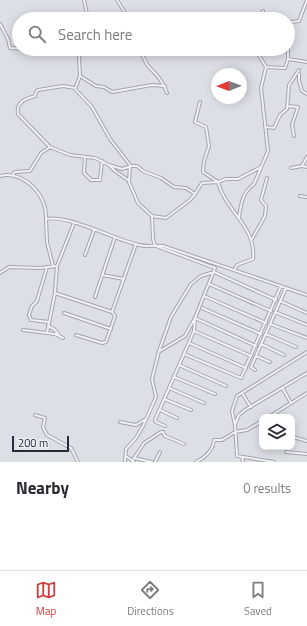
<!DOCTYPE html>
<style>
:root{--surface:#fff;--page:#f2f2f3;--text:#2b2b33;--muted:#7c7c81;--line:#e1e1e2;--accent:#d03e3f}
body{margin:0;font-family:"Titillium Web",sans-serif;background:var(--page);color:var(--text)}
.controls{position:absolute;right:12px;bottom:12px;display:grid;overflow:hidden;border-radius:8px;box-shadow:0 2px 10px #0003}
.controls button{width:36px;height:36px;display:grid;place-items:center;padding:0;border:0;border-bottom:1px solid var(--line);background:var(--surface);color:var(--text);font:20px sans-serif}
.compass{position:absolute;left:211px;top:68px;width:36px;height:36px;border-radius:50%;background:var(--surface);box-shadow:0 2px 10px #0003;rotate:269deg}
.scale{position:absolute;left:12px;bottom:10px;width:57px;box-sizing:border-box;padding-left:4px;border:2px solid #262b3e;border-top:0;font-size:11px;line-height:14px;white-space:nowrap;color:#262b3e;-webkit-text-stroke:3px #eceff5;paint-order:stroke}
.list{margin:0;padding:0;list-style:none}
h2{display:flex;justify-content:space-between;align-items:center;height:52px;margin:0;padding:0 16px;font-size:17px}
h2 small{font-size:13px;font-weight:400;color:var(--muted)}
.icon{flex:none;width:22px;height:22px;fill:none;stroke:currentColor;stroke-width:2;stroke-linecap:round;stroke-linejoin:round}
.map{position:relative;flex:none;width:307px;height:462px;overflow:hidden}
.search{position:absolute;background:var(--surface);box-shadow:0 2px 10px #0003;left:12px;right:12px;top:12px;height:44px;display:flex;align-items:center;gap:10px;box-sizing:border-box;padding:0 14px;border-radius:22px;color:var(--muted);font-size:15px}
.sheet{height:108px;background:var(--surface)}
nav{display:flex;justify-content:space-around;align-items:center;box-sizing:border-box;height:56px;border-top:1px solid var(--line);background:var(--surface);font-size:11px;color:var(--muted)}
nav a{display:grid;justify-items:center;gap:2px}
nav .on{color:var(--accent)}
.map>svg:first-child{display:block}
.lines{fill:none;stroke-linecap:round;stroke-linejoin:round}
.street-casing{stroke:#a2a5b1;stroke-width:4}
.street{stroke:#f0f1f6;stroke-width:2}
</style>
<div class="map">
<svg width="307" height="462" viewBox="0 0 307 462">
<rect width="100%" height="100%" fill="#dddfe7"/>
<g class="lines">
<g class="street-casing">
<path id="street" d="M84 0 88 19
M117 0 129 19
M259 19 263 11
M0 24 8 39 10 48 23 49
M288 24 291 22 299 21 307 0
M288 40V59L307 62
M82 49 79 58 80 76 75 89 92 107 110 139 130 165 129 182 138 203 152 216 166 218 190 200 195 194
M138 49C144 55 144 61 148 66 156 74 163 81 167 93
M266 67 285 68 288 59
M299 74V81L302 91 307 94
M80 76 96 86 104 87 112 92 152 85 165 86
M75 88 63 86 38 90 36 92 35 96C26 99 16 101 18 114L50 147 70 155 95 158 109 165 115 171 128 180
M200 102 195 122 206 127 209 146 204 161 203 172 218 182 226 179H238L261 167
M287 106 298 107 292 125 294 136
M266 127 274 128 280 115 287 109 289 85 299 70
M85 157 84 173 91 180H100L102 161
M109 165 122 169 132 166H137L143 171 161 178 174 187 186 188 195 194 202 183 218 182C225 211 257 227 253 259L237 265 235 269
M302 166 307 167
M291 168 302 166 307 157
M13 174 15 172 30 171 41 153 50 147
M0 176C23 170 48 195 46 219
M300 196 307 197
M152 216 153 239 155 246
M239 217C241 203 243 192 254 184L268 151 261 88 266 67 255 49
M252 239 265 216 266 206 261 200 267 178
M156 246 215 268 195 318 185 336 160 351
M85 255 94 230
M53 266 47 242 46 219C68 214 115 240 139 245 147 247 155 245 163 246L307 295
M47 267 37 301 32 306 29 315 31 320 49 322
M0 273 9 267 40 268 57 266 74 223
M102 275 124 279
M209 284 271 311
M55 293 112 312
M204 296 266 323
M95 297 115 237
M280 301 307 313
M202 308 261 334
M275 312 307 325
M64 313 111 329
M195 318 256 346
M270 324 307 338
M48 326 54 329 59 335
M23 330 55 334 63 338
M194 331 251 356
M47 333 55 293 57 266
M266 334 296 347
M76 335 102 343 106 342 115 316 112 312 136 244
M189 343 246 368
M261 344 284 355
M184 354 241 378 281 286
M256 356 270 362
M179 365 226 386
M255 370 251 367 286 288
M174 377 215 394
M169 388 204 403
M283 389 291 403
M242 393 251 407
M164 399 191 410
M160 410 177 418
M35 415 45 418 43 427 47 435 71 448 78 462
M269 417 307 393
M120 422 136 425 146 419
M235 425 232 411 237 396 307 352
M165 426 156 422 155 420 194 331 195 319
M293 437 307 441
M286 452 307 454
M126 456 134 462
M242 457 243 462
M134 458 152 462
M133 460 144 443 161 432H163L165 436 184 444
M125 462 126 449 136 438 143 426 156 397 152 379 159 351 171 317 191 284 201 276 214 272 276 300
M155 462 160 452
M196 462C206 457 213 451 214 440H222L235 432 247 430 262 421
M274 462 237 456 235 424 239 415 245 410 307 373"/>
</g>
<use href="#street" class="street"/>
</g>
</svg>
<div class="controls">
<button><svg class="icon" aria-label="layers" viewBox="0 0 24 24"><path d="M12 4l9 5-9 5-9-5zM3 14l9 5 9-5"/></svg></button>
</div>
<svg class="compass" viewBox="-18 -18 36 36"><path d="M0-13l5 13h-10z" fill="#e53935"/><path d="M0 13l5-13h-10z" fill="#7c7c81"/></svg>
<div class="scale">200 m</div>
<div class="search"><svg class="icon" aria-label="search" viewBox="0 0 24 24"><circle cx="10" cy="10" r="6"/><path d="M15 15l6 6"/></svg>Search here</div>
</div>
<section class="sheet">
<h2>Nearby<small>0 results</small></h2>
<ul class="list">
</ul>
</section>
<nav>
<a class="on"><svg class="icon" aria-label="map" viewBox="0 0 24 24"><path d="M3 6l6-2 6 2 6-2v14l-6 2-6-2-6 2zM9 4v14M15 6v14"/></svg>Map</a>
<a><svg class="icon" aria-label="directions" viewBox="0 0 24 24"><path d="M12 3l9 9-9 9-9-9zM9 14v-3h6M13 9l2 2-2 2"/></svg>Directions</a>
<a><svg class="icon" aria-label="saved" viewBox="0 0 24 24"><path d="M7 4h10v16l-5-4-5 4z"/></svg>Saved</a>
</nav>
